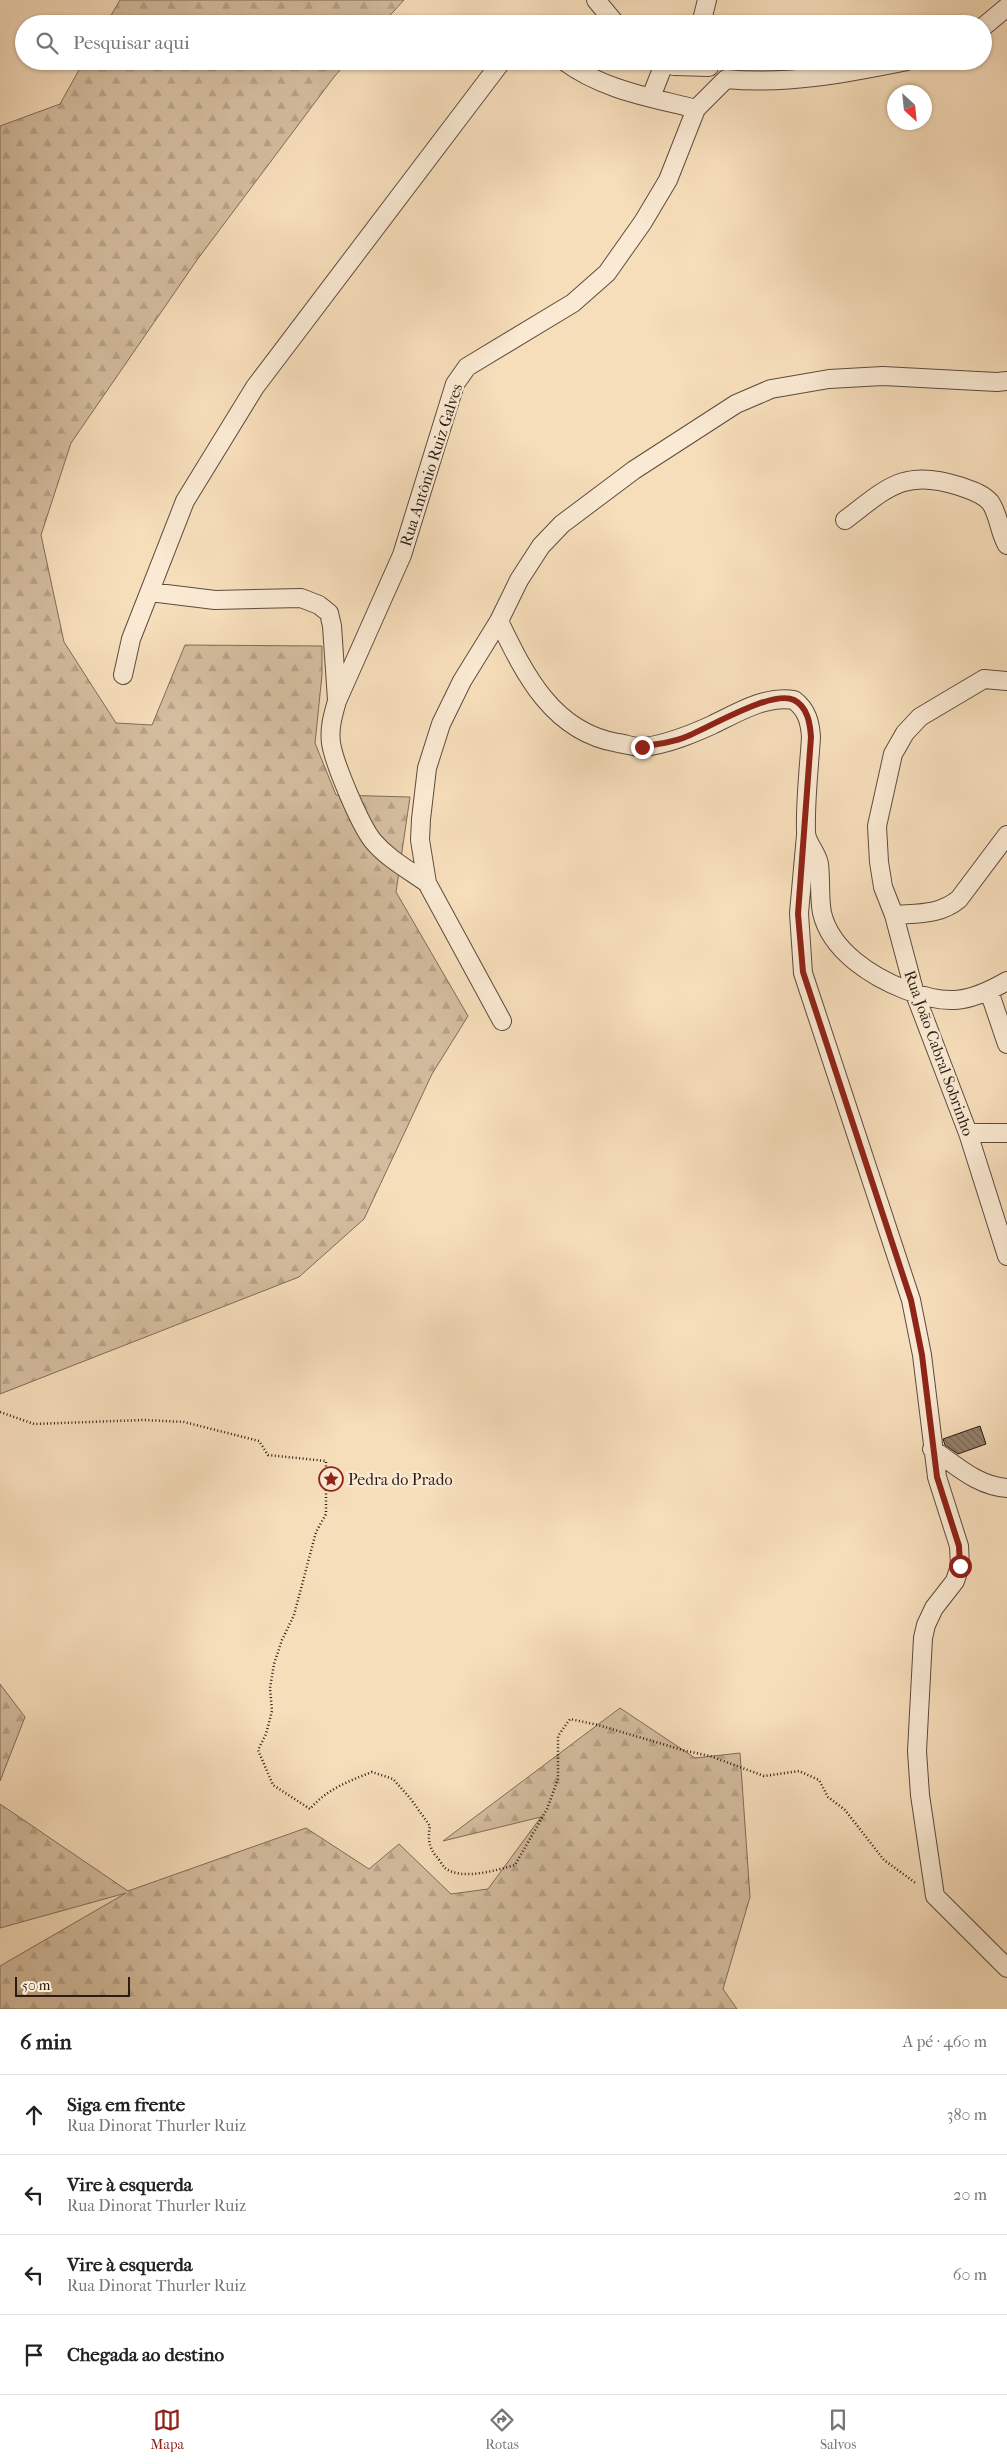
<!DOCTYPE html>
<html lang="pt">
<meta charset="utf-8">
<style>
:root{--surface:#fff;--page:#f6f6f6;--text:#222;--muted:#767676;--line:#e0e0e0;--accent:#8f2418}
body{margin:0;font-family:"IM FELL French Canon",serif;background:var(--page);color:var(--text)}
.compass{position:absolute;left:887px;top:85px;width:45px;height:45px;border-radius:50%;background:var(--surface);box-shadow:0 1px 4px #0004;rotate:153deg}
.scale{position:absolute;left:15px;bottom:12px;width:115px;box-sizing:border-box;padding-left:5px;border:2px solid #2a1c14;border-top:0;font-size:14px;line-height:18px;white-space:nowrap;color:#2a1c14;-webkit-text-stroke:4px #faead3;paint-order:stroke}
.stop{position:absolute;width:15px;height:15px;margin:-11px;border:4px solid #8f2418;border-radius:50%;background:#fff}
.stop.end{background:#8f2418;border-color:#fff;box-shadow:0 1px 5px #0008}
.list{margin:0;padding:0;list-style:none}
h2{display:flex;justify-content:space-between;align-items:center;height:65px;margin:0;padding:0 20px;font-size:21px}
h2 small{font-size:16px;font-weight:400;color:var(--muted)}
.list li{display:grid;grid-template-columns:32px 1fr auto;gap:15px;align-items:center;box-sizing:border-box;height:80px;padding:0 20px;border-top:1px solid var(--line)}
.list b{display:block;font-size:19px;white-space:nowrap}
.list p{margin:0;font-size:16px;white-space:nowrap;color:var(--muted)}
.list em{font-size:16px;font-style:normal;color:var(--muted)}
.icon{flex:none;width:28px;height:28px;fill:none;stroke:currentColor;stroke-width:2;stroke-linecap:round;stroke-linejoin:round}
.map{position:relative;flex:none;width:1007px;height:2009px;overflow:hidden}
.search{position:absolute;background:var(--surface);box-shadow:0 1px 4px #0004;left:15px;right:15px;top:15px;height:55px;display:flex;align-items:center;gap:12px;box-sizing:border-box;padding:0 18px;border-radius:28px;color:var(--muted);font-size:19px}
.sheet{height:385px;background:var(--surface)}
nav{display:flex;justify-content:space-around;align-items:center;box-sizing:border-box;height:70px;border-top:1px solid var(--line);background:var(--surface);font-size:14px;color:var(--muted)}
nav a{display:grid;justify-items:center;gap:2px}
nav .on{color:var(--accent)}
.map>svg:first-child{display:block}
.forest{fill:url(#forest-firs);stroke:#7f6c5a}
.building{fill:url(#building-back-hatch);stroke:#2a1c14}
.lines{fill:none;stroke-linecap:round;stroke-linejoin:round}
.minor-casing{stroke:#5d4c3e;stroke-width:20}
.path{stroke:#2a1c14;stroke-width:2.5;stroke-dasharray:1 2.5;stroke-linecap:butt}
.minor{stroke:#faead3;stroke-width:18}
.route{stroke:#8f2418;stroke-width:6}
.labels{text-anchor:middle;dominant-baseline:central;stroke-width:4.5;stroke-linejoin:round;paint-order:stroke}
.street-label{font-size:16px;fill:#2a1c14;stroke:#faead3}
.poi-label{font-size:16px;fill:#2a1c14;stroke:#faead3;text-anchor:start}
</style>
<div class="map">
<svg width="1007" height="2009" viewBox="0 0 1007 2009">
<defs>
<pattern id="forest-firs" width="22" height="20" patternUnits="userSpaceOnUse" patternTransform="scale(1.25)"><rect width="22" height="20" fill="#d4bd9f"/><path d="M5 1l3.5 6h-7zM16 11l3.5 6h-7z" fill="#b6a288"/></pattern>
<pattern id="building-back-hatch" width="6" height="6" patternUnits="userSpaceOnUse" patternTransform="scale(1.25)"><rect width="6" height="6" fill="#95816b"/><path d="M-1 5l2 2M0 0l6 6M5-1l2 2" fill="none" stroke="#7a6957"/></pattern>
</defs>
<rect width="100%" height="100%" fill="#f7debb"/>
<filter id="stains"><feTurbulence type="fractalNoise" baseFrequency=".004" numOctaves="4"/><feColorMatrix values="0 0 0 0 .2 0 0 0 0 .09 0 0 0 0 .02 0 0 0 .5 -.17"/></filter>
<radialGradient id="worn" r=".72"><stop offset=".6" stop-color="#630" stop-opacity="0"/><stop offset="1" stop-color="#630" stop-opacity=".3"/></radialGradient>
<path class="forest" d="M120 0H404L382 24H106Z
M84 61H348L334 77 197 260 71 443 41 535 64 642 116 723 152 725 185 645 322 646V675L315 743 336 795 410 797 396 892 468 1016 432 1074 364 1219 299 1277 0 1394V126L60 104Z
M0 1684 25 1717 0 1781Z
M620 1708 695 1758 740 1753 750 1897 723 1989 737 2009H0V1966L126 1893 0 1928V1804L128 1891 306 1828 369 1869 399 1844 451 1894 488 1889 541 1817 443 1841Z"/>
<path class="building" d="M980 1426 986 1444 958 1454 945 1445 943 1439Z"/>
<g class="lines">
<g class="minor-casing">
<path id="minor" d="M596 0 616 24
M701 24 707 0
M983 27 1007 7
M564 61C603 90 650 97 696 109
M657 61 674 66 709 67
M726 79C788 85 847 73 907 61
M651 97 664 64
M845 520C887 488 904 468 959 486 970 490 982 493 990 502 999 514 999 532 1007 545
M150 592 215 600 301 598 319 605 329 613 332 626 337 700
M499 621C525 675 553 732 618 743 626 744 636 748 644 747 668 744 690 735 712 725 737 713 766 695 794 700 807 710 810 722 811 737 809 769 805 801 806 832 806 843 817 852 819 864 821 880 819 897 822 913 831 951 872 977 906 990 947 1006 969 1003 1007 981
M123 675 131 639 185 501 255 387 502 61
M1007 681 984 679 920 717 905 733 893 754 877 826 879 862 883 887 894 915 915 994 968 1133 1007 1256
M806 835 799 913 803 973 911 1300 922 1355 937 1477 959 1546 960 1566 955 1581 934 1608 926 1625 923 1638 917 1751 920 1795 935 1896 1007 1968
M427 883C409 870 388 859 373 841 360 825 334 763 331 743 329 728 333 715 337 701L402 555 455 384 467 367 573 303 607 273 643 222 668 180 696 109 726 79
M894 915C918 913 940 915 959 899L1007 835
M989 991 1007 1044
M502 1021 427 883 420 840 421 819 427 768 441 724 462 681 499 621 519 580 541 546 562 524 634 470 736 404 771 389 829 379 883 376 997 382 1007 381
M968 1133H1007
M932 1449C956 1465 977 1486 1007 1488"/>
</g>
<path class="path" d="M0 1412 34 1424 144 1420 184 1422 259 1441 268 1455 326 1461V1514L316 1532 294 1615 282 1640 274 1664 270 1688 272 1711 266 1734 258 1750 273 1785 310 1809C327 1789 349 1781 372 1772L393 1779 410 1798 430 1826C428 1837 428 1846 436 1856 439 1859 442 1865 445 1868 462 1881 497 1870 515 1865L547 1809 558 1779V1736L570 1719 598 1725 686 1751 710 1756 764 1776 799 1771 819 1780 828 1797 845 1810 884 1860 917 1884"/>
<use href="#minor" class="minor"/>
</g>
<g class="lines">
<path class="route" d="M642 747C655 744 670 743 683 738 707 729 772 689 794 700 808 707 810 724 811 737L798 914 803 972 911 1300 922 1355 937 1477 959 1546 960 1566"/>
</g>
<defs>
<g id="sight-ring" transform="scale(1.25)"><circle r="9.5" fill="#faead3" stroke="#8f2418" stroke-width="1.5"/><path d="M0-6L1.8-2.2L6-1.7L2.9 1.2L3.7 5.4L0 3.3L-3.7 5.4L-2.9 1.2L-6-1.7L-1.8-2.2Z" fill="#8f2418"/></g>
</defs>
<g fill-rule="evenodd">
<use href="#sight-ring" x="331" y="1479"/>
</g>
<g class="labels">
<g class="street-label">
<text transform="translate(431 465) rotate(-72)">Rua Antônio Ruiz Galves</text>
<text transform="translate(939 1053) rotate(70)">Rua João Cabral Sobrinho</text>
</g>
<g class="poi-label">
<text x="348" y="1479">Pedra do Prado</text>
</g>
</g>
<rect width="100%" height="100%" filter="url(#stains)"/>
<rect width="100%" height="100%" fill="url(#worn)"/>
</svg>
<svg class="compass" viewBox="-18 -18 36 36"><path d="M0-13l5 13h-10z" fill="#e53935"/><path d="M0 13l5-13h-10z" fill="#767676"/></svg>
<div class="scale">50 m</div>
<div class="stop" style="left:960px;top:1566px"></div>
<div class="stop end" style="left:642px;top:747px"></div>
<div class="search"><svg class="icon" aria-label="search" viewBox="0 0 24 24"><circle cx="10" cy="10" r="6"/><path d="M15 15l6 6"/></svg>Pesquisar aqui</div>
</div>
<section class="sheet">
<h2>6 min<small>A pé · 460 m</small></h2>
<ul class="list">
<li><svg class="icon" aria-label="ahead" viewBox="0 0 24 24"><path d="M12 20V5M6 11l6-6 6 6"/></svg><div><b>Siga em frente</b><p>Rua Dinorat Thurler Ruiz</p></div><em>380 m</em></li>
<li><svg class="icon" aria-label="left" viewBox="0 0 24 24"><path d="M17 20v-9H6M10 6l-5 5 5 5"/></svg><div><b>Vire à esquerda</b><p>Rua Dinorat Thurler Ruiz</p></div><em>20 m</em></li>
<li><svg class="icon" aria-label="left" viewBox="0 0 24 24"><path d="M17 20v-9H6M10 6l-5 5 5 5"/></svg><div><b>Vire à esquerda</b><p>Rua Dinorat Thurler Ruiz</p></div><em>60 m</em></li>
<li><svg class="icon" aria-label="arrive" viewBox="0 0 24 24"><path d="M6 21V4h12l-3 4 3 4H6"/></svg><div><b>Chegada ao destino</b></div></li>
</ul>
</section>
<nav>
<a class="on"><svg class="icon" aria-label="map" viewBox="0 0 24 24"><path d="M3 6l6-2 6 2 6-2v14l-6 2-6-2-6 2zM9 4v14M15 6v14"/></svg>Mapa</a>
<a><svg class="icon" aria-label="directions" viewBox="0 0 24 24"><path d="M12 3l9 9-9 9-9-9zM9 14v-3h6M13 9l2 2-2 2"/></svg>Rotas</a>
<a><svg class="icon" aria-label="saved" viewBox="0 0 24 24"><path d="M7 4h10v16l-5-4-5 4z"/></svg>Salvos</a>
</nav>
